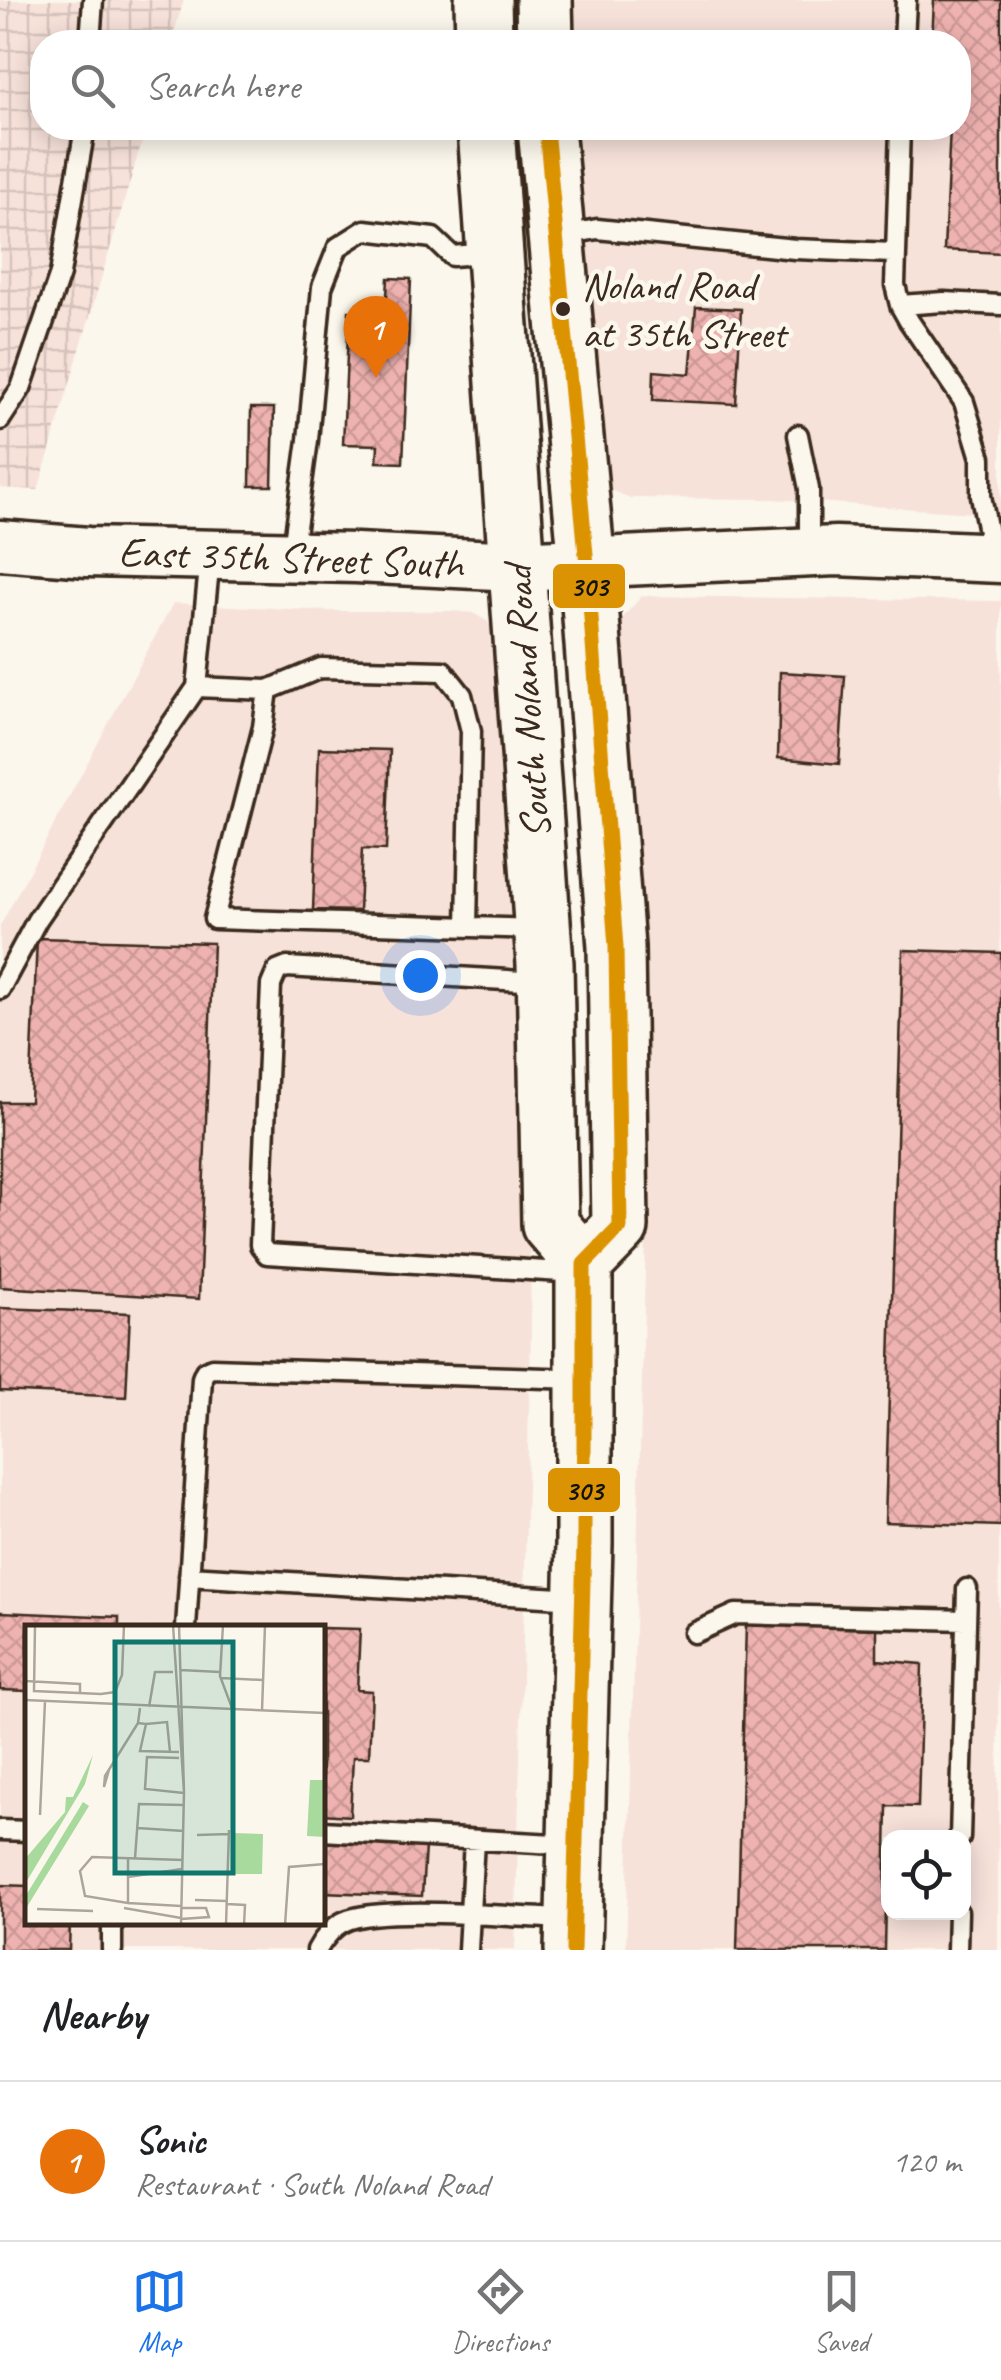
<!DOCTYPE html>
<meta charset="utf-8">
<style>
:root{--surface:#fff;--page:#f2f2f2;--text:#202124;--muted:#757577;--line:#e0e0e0;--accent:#1a73e8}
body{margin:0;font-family:Caveat,sans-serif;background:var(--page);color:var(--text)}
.controls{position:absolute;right:30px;bottom:30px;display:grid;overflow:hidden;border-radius:20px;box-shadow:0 5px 25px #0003}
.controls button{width:90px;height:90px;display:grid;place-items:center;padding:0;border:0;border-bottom:2px solid var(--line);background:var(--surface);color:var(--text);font:50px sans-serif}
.you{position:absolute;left:420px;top:975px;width:35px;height:35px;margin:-25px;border:8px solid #fff;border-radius:50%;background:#1a73e8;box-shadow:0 0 0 15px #1a73e833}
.badge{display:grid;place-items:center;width:65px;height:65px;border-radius:50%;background:var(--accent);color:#fff;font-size:32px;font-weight:700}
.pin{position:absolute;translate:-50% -82px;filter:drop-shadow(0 2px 5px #0008)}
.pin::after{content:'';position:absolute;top:52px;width:35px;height:30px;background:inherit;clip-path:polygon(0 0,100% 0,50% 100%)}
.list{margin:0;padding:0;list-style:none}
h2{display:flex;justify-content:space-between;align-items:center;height:130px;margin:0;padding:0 40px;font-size:42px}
h2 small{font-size:32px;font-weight:400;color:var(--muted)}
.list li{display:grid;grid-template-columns:65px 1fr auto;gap:30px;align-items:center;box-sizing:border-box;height:160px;padding:0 40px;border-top:2px solid var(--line)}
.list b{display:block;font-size:38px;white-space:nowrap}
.list p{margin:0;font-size:32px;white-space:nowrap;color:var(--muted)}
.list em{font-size:32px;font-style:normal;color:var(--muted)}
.icon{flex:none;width:55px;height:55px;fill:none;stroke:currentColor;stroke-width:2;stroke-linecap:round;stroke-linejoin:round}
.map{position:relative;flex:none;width:1001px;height:1950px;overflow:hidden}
.search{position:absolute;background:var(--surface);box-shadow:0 5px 25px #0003;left:30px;right:30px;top:30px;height:110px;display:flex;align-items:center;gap:25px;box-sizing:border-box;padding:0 35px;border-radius:40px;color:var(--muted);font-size:38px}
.sheet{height:290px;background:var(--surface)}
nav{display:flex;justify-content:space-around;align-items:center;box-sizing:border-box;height:140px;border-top:2px solid var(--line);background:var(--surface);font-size:28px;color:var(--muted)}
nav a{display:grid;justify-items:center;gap:5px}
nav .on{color:var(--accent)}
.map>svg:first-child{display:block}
.built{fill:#f7e2da;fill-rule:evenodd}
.industrial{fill:url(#industrial-grid)}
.building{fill:url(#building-cross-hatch);stroke:#3b2a1e;stroke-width:2.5}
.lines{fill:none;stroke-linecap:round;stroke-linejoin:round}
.lane-casing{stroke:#3b2a1e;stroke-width:25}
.secondary-casing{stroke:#3b2a1e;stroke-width:55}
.primary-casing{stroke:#3b2a1e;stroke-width:62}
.lane{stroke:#fbf7ec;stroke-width:18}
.secondary{stroke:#fbf7ec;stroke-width:48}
.primary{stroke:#fbf7ec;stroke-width:55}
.bus-1-casing{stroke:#fbf7ec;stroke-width:22}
.bus-1{stroke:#db9304;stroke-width:15}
.bus-dot{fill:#3b2a1e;stroke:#fbf7ec;stroke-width:4}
.labels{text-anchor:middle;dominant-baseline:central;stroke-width:9;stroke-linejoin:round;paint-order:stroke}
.bus-label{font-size:40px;fill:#3b2a1e;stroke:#fbf7ec;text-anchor:start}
.street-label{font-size:42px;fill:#3b2a1e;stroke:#fbf7ec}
.inset-road{fill:none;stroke:#aea59a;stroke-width:2.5}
.view{fill:#0f766e;fill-opacity:0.15;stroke:#0f766e;stroke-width:5}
.inset-edge{fill:none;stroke:#3b2a1e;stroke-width:5}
.line-badge{stroke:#fbf7ec;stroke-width:4}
.pale-badge-label{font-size:28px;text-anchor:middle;font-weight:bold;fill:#111}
</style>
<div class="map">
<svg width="1001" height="1950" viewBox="0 0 1001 1950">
<defs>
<pattern id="industrial-grid" width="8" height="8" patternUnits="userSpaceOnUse" patternTransform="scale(2.5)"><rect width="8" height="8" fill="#f7e2da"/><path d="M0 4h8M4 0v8" fill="none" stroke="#d5c2bb"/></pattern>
<pattern id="building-cross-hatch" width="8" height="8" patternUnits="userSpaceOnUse" patternTransform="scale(2.5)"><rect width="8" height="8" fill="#eeb2b0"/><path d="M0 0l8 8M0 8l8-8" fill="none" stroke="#cd9997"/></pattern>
</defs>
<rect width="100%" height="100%" fill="#fbf7ec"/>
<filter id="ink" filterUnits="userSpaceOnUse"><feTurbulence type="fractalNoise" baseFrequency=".01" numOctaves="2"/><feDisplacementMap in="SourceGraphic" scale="20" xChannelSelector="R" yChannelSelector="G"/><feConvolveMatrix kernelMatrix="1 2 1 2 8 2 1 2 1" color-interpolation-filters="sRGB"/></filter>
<g filter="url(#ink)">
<path class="built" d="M565 0H1001V515L773 499 630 498 608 489 591 463 568 128H958V42H566Z
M642 596 1001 601 998 1950H626L649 1127 645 960 621 695 619 622ZM888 1838H964V1912H888Z
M173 603 330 611H451L473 613 487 621 494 631 528 1048 531 1332 515 1950H0V926ZM28 1628H322V1922H28Z"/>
<path class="industrial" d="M0 0H184L171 42H42V128H146L38 490 0 488Z"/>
<path class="building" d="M934 0H1001V253L944 250 950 128H958V42H932Z
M388 278 411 279 403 463 377 462 378 445 343 444 349 311 386 313Z
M696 307 741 309 736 404 653 400 654 371 690 374Z
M251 408H274L272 486H250Z
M780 672 845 676 839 764 778 758Z
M319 748 390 750 386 850 362 849 359 911 313 910Z
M37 938 213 943 199 1299 0 1287V1102H30Z
M903 950 1001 953V1526L885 1522Z
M0 1308 130 1313 126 1397 0 1391Z
M0 1612 119 1617V1628H28V1691L0 1690Z
M746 1624 877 1627V1660L922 1664 918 1807 887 1806 884 1950H737Z
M322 1628 360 1629 357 1690 372 1691 369 1757H353L350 1816 322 1814Z
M322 1842 425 1846 422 1896 322 1892Z
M0 1885 28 1886V1922H70L69 1950H0Z"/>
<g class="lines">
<g class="lane-casing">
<path id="lane" d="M90 42 93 0
M904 42 906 0
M900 128 895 285 900 305 909 321 964 402 981 458V496L992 553
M560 236 597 229 795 249 893 253
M900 305 944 302 1001 305
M0 420 21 388 60 274 85 128
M798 435 809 489V551
M292 556 308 440 322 287 338 247 365 230 433 238 452 256 490 253
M210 558 197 687 268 690 263 727 214 919 537 929
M268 690 321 668 443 671 462 695 471 731 467 926
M540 982 287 967 277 971 271 985 260 1245 267 1254 578 1273
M0 989 37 920 197 687
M189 1576 578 1599
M186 1628 202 1378 205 1371 212 1368 579 1379
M694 1633 736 1614 966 1620
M0 1830 28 1831
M322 1831 572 1845
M960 1838 967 1589
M112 1950V1922
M317 1950C322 1940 333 1927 343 1922 378 1904 521 1918 567 1919
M468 1950 474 1840
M957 1950 958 1912"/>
</g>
<g class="secondary-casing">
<path id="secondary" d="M0 545 88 552 356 558 516 566 836 551 1001 558"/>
</g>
<g class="primary-casing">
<path id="primary" d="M483 0 484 42
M544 0 545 42
M486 128 545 964 550 1225 584 1264V1544L573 1950
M546 128 587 565 616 947 620 1227 584 1264"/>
</g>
<use href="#lane" class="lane"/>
<use href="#secondary" class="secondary"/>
<use href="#primary" class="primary"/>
<g class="bus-1-casing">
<path id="bus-1" d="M546 128 587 565 616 947 620 1227 584 1264V1544L573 1950"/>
</g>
<use href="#bus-1" class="bus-1"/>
</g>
</g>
<circle class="bus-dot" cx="563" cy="309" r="9"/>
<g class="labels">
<g class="bus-label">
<text x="582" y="286">Noland Road<tspan x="582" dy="48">at 35th Street</tspan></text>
</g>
<g class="street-label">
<text transform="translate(291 558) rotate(2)">East 35th Street South</text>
<text transform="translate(527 702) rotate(-94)">South Noland Road</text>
</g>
</g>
<g transform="translate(25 1625)">
<rect width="300" height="300" fill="#fbf7ec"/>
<path d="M285 155H300V212L282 211ZM208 208 238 209 237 249H208Z" fill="#a7da9c"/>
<path d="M68 130 60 159 0 259V234L40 187 41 172H48ZM58 177 64 181 0 285V272Z" fill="#a7da9c"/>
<path class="inset-road" d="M10 0 9 66 76 69 90 67 97 50 99 0M148 0 159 167 156 300M154 0 159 167M198 0 195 51 207 83M155 45 195 47M196 53 237 55M0 56 55 59V68M0 75 300 88M124 82 130 47H148M115 83 113 98 121 99 115 126 154 127M237 86 240 0M121 99 142 97 145 127M154 133 122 132 120 164 159 168M84 145 79 162 80 151 113 98M15 190 20 76M112 203 159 206M172 210 204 209M110 233 114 179 159 180M103 234V278L60 271 55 246 67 232 158 235M103 252 157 244M170 275 202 276M103 278 156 281M202 279 220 280 219 300M99 283 156 293M12 284 68 286M156 294 184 292 181 283H156M201 300 204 205M260 300 264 242 300 239"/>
<path class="view" d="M90 17H208V248H90Z"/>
<rect width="300" height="300" class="inset-edge"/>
</g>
<g class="line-badge">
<rect x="551" y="562" width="76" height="48" rx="10" fill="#db9304"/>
<rect x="546" y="1466" width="76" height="48" rx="10" fill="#db9304"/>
</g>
<g class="pale-badge-label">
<text x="589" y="596">303</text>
<text x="584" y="1500">303</text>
</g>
</svg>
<div class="controls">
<button><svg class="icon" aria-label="locate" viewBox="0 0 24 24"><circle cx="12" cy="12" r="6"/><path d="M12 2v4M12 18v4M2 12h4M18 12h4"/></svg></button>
</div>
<div class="you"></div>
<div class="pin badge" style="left:376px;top:378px;background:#e8710a">1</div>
<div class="search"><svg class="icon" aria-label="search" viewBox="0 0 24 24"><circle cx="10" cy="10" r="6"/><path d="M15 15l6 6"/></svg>Search here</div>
</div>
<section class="sheet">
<h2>Nearby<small></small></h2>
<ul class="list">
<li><span class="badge" style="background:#e8710a">1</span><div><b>Sonic</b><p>Restaurant · South Noland Road</p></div><em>120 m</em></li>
</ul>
</section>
<nav>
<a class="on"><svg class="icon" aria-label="map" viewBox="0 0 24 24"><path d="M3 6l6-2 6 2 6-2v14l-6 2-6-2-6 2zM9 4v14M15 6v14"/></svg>Map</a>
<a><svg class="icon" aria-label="directions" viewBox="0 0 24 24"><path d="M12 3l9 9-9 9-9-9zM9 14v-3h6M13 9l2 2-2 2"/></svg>Directions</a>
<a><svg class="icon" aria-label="saved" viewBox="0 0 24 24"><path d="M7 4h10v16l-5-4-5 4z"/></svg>Saved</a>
</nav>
